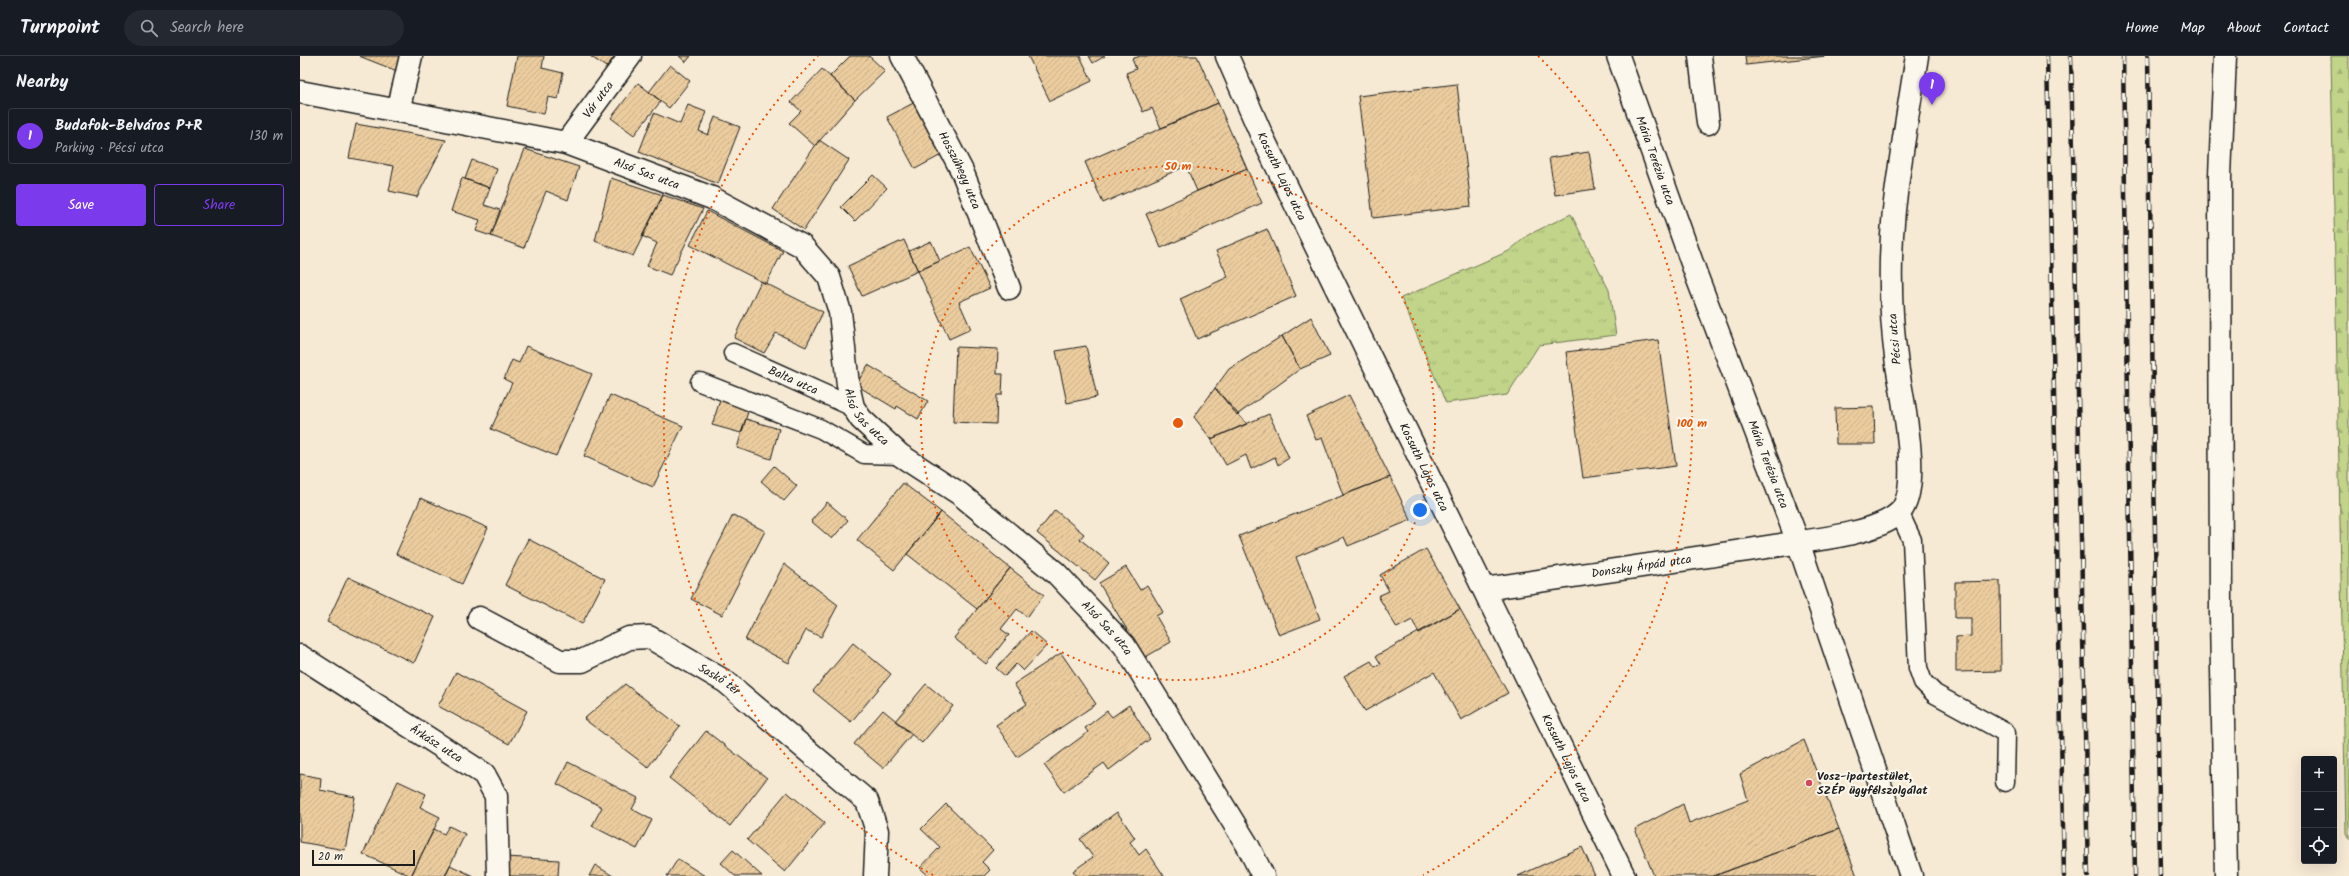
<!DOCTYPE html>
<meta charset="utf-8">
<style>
:root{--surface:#171b24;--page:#242831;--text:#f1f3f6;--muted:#9ea1a6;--line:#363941;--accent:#7c3aed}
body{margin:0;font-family:Kalam,sans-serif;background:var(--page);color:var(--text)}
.controls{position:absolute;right:12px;bottom:12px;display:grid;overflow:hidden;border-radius:4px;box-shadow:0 4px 16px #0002}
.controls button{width:36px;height:36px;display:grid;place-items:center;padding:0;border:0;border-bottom:1px solid var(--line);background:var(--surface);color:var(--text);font:20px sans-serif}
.scale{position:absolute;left:12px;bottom:10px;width:103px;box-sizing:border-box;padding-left:4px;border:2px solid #1c1c1c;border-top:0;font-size:11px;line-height:14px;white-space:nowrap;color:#1c1c1c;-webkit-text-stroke:3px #fbf7ec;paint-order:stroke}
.you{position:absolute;left:1120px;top:454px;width:14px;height:14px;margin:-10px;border:3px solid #fff;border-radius:50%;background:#1a73e8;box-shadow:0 0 0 6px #1a73e833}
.badge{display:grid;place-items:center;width:26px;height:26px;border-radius:50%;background:var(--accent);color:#fff;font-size:13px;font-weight:700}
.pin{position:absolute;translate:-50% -33px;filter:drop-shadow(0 1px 2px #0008)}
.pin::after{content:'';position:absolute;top:21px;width:14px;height:12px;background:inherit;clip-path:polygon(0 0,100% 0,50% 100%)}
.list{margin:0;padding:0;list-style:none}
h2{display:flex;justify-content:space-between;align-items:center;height:52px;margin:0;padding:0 16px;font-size:17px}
h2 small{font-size:13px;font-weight:400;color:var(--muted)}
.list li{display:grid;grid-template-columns:26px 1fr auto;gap:12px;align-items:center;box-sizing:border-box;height:56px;margin:0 8px 8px;padding:0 8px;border:1px solid var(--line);border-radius:4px}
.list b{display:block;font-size:15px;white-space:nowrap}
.list p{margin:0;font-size:13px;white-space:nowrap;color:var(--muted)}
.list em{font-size:13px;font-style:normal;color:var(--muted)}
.actions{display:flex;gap:8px;padding:12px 16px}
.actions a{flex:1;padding:9px 0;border:1px solid var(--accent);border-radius:4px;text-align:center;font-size:14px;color:var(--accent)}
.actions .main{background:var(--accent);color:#fff}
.icon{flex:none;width:22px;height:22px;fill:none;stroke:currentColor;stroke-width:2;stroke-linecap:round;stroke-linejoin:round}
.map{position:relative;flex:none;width:2049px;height:820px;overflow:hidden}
header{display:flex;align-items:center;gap:24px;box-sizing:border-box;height:56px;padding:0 20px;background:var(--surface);border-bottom:1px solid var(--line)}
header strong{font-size:19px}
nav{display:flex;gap:22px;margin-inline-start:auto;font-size:14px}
.search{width:280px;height:36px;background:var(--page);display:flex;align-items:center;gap:10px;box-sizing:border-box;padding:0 14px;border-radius:22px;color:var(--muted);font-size:15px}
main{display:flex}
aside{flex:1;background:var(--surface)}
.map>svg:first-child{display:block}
.grass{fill:url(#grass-tufts);stroke:#6e7852}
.forest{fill:url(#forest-firs);stroke:#6e7852}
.building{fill:url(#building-hatch);stroke:#1c1c1c}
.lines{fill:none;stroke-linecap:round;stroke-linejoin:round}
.service-casing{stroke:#1c1c1c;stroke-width:21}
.minor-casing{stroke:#1c1c1c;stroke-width:25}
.secondary-casing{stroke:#1c1c1c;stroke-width:25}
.primary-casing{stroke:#1c1c1c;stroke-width:25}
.service{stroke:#fbf7ec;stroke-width:18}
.minor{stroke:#fbf7ec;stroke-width:22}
.secondary{stroke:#fbf7ec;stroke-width:22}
.primary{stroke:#fbf7ec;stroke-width:22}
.rail-casing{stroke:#1c1c1c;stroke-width:4.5}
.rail{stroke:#fbf7ec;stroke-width:3;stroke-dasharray:9;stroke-linecap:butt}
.ring{fill:none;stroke:#e8590c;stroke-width:2;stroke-dasharray:2 4}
.poi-dot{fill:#d1495b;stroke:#fbf7ec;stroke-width:1.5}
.labels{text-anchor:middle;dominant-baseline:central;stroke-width:4;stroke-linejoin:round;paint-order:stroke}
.street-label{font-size:12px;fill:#1c1c1c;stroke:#fbf7ec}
.poi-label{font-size:12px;font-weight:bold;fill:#1c1c1c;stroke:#fbf7ec;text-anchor:start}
.centre{fill:#e8590c;stroke:#fbf7ec;stroke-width:2}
.ring-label{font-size:12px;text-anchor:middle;font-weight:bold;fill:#e8590c;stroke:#fbf7ec;stroke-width:4;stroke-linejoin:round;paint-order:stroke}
</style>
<header>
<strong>Turnpoint</strong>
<div class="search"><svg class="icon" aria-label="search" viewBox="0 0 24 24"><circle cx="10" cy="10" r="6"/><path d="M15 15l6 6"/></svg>Search here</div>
<nav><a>Home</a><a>Map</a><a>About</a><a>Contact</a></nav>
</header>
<main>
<aside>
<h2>Nearby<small></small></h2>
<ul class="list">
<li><span class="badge">1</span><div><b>Budafok-Belváros P+R</b><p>Parking · Pécsi utca</p></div><em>130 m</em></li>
</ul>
<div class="actions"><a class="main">Save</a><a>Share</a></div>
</aside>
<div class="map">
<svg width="2049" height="820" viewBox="0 0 2049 820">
<defs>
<pattern id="grass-tufts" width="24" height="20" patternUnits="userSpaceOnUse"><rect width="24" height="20" fill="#c1d489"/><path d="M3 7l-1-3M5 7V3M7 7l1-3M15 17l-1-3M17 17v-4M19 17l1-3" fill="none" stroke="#a5b576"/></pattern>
<pattern id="forest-firs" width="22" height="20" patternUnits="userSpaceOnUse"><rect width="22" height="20" fill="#c1d489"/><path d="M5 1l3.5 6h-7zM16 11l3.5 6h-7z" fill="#a5b576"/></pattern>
<pattern id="building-hatch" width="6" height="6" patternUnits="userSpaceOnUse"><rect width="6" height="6" fill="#ebcc9e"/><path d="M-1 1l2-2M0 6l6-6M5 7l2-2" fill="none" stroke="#c9af88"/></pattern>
</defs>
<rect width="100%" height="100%" fill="#f6ead5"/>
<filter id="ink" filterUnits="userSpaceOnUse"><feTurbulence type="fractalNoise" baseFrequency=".025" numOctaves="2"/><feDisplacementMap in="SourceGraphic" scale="8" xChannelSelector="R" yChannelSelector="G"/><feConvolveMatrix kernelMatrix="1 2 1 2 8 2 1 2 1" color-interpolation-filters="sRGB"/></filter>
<g filter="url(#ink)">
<path class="grass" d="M1271 158 1309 234 1316 279 1239 289 1207 339 1146 347 1101 242 1209 195 1228 179Z"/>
<path class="forest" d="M2031 0H2049V783L2046 777Z"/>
<path class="building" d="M59 0H102L97 15Z
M217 0H244L242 12 263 17 258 43 248 41 244 58 207 50Z
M290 0H315L306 11Z
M379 0H391L386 6Z
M550 0H569L585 15 555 44 530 20Z
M728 0H780L792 25 750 45Z
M789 0H805L793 7Z
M840 0H897L918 47 861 72 852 52 843 56 826 17 836 13 832 3Z
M1445 0H1526L1446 9Z
M370 9 390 25 369 52 349 36Z
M522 13 555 44 515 90 489 67 501 55 491 46Z
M338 27 361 45 334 79 311 62Z
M1157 28 1171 150 1073 162 1058 40Z
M619 44 647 96 615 113 587 61Z
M918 47 947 113 897 135 886 110 803 147 785 106Z
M388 49 406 56 399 75 408 79 415 61 440 71 418 128 339 96 354 57 380 68Z
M56 68 146 84 117 141 89 135 94 110 49 102Z
M519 84 549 104 504 174 473 153Z
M225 93 279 111 268 144 246 135 224 192 191 180Z
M1289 96 1295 133 1255 139 1249 102Z
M172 104 197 113 190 132 165 123Z
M947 113 962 147 861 192 846 158Z
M573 119 587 132 555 165 541 151Z
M162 122 190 132 184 149 200 154 191 180 176 175 180 164 151 155Z
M311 122 363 139 333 200 295 185Z
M363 139 403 153 370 219 347 210 357 187 342 180Z
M407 155 483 195 466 228 390 189Z
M967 173 996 240 897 283 880 243 928 221 916 195Z
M604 184 618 215 562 240 548 210Z
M631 185 640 205 618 215 609 195Z
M670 191 690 232 659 246 671 273 649 283 618 215Z
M461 225 523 256 506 291 476 277 464 297 434 282Z
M1011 261 1030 300 1000 313 982 280Z
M982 280 1000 313 937 359 915 332 929 313Z
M1358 284 1376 410 1283 422 1266 296Z
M226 290 292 318 256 400 191 373 212 327 204 323 212 304 219 307Z
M786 290 797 341 767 347 756 295Z
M656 291 698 293 697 318H703L702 339H697L696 368 653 366Z
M568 309 628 345 618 363 597 350 596 353 556 329Z
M915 332 947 368 911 383 894 361Z
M310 339 383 370 353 431 284 400Z
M1049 339 1090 421 1043 439 1022 382 1016 384 1006 360Z
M420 344 449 353 441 377 412 369Z
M1574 351 1575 388H1536L1535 352Z
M969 358 989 402 978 409 975 401 951 413 946 399 926 409 911 383Z
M446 363 479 373 471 403 437 392Z
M474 410 497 430 484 445 461 425Z
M1090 421 1111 464 1048 490 1044 481 996 501 1020 563 979 579 939 480Z
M603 427 641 456 594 514 557 484Z
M121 442 188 472 162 528 96 498Z
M527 446 548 464 532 483 511 465Z
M755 454 784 478 780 483 809 507 795 524 737 477Z
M641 456 710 512 677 553 607 498Z
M433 459 465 475 422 559 391 543Z
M228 483 305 523 282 568 205 529Z
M1126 493 1160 553 1119 577 1112 564 1097 572 1078 540 1089 535 1080 519Z
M484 508 538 549 521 581 506 574 489 607 445 584Z
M826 511 840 534 847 529 863 556 856 560 871 586 844 602 799 527Z
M710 512 744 539 727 561 717 553 701 573 709 579 686 608 654 582Z
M48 521 135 561 114 607 27 566Z
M1700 525 1701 615 1656 616V581L1671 580V562H1655V526Z
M1160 553 1208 637 1161 664 1134 616 1065 655 1044 620 1071 605 1075 611 1081 608 1076 600Z
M731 575 747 589 723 615 716 608 705 620 696 612Z
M553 587 591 618 551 666 513 635Z
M761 597 796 648 717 701 696 669 727 648 714 628Z
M156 616 227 655 209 688 138 650Z
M325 628 380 670 348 711 284 663Z
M626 628 653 650 622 687 595 665Z
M829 649 850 683 809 714 804 707 764 736 744 709 788 676 785 672 807 655 812 661Z
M583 654 612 678 583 712 554 688Z
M406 675 467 722 430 770 369 722Z
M1504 684 1539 773 1414 820H1354L1335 773 1383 748 1389 767 1448 744 1440 718Z
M268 706 338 742 332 753 352 764 337 793 292 770 302 751 257 728Z
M0 718 21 722 20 734 55 741 45 794 0 786Z
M98 725 126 738 120 751 140 761 111 820 63 798Z
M487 736 525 767 485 816 447 784Z
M646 748 693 794 682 806 690 814 684 820H629L620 812 640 791 621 773Z
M817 756 835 782 830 786 839 799 846 793 864 820H777L773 815 793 801 780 783Z
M149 770 165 778 145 820H111L134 773 144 778Z
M1539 773 1557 820H1414Z
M1282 791 1295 820H1218Z
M433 794 462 820H435L421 807Z
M206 801 259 804 258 820H206Z
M378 803 405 820H367Z
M150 809 173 820H145Z
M295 809 313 820H289Z"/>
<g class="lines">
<g class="service-casing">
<g id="service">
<path id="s1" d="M433 297 553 351"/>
<path d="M400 326 521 373 564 398 600 399"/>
<path d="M1599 456 1612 484 1618 612 1623 626 1635 638 1706 677 1705 726"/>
</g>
</g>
<g class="minor-casing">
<g id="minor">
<path id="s2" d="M602 0 662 115 709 232"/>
<path d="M1400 0 1408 67"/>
<path id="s3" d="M0 36 266 87 412 142 502 190 529 221 540 256 548 329 553 351 561 363 600 399 660 438 756 517 824 589 948 790 963 820"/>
<path d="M98 55 111 0"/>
<path id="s4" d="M266 87 330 0"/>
<path id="s5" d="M1185 533C1279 519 1373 506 1467 491 1501 485 1574 480 1599 457 1623 434 1602 341 1597 309 1590 259 1589 205 1594 154 1600 103 1609 51 1617 0"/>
<path id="s6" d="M179 562 260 605H282L329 582 349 581 426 626 567 745 577 775 575 820"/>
<path id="s7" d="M0 600 184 718 196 740 198 820"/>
</g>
</g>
<g class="secondary-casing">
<g id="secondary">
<path id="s8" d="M927 0 962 80 1324 820"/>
<path id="s9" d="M1318 0 1397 221 1498 486 1611 820"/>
</g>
</g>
<g class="primary-casing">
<path id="primary" d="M1925 0 1920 120 1921 561 1926 820"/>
</g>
<use href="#service" class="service"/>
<use href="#minor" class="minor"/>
<use href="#secondary" class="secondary"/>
<use href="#primary" class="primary"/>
<g class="rail-casing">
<path id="rail" d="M1747 0 1764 820
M1771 0 1788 820
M1823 0 1835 820
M1848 0 1860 820"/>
</g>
<use href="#rail" class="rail"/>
</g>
</g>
<g class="ring">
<circle cx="878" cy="367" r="257"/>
<path d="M633 819A514 514 0 0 1 518 0M1238 0A514 514 0 0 1 1123 819"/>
</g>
<circle class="poi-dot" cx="1509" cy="727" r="4"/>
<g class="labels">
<g class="street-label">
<text stroke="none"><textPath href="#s4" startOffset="54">Vár utca</textPath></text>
<text stroke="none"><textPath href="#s9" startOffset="111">Mária Terézia utca</textPath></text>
<text stroke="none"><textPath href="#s2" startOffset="128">Hosszúhegy utca</textPath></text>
<text stroke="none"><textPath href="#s3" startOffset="357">Alsó Sas utca</textPath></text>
<text stroke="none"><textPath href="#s8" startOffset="132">Kossuth Lajos utca</textPath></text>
<text transform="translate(1595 283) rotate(-95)">Pécsi utca</text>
<text stroke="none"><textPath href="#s1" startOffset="66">Balta utca</textPath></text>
<text stroke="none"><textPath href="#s3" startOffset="718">Alsó Sas utca</textPath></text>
<text stroke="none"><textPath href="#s9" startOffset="435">Mária Terézia utca</textPath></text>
<text stroke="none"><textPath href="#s8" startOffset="456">Kossuth Lajos utca</textPath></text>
<text stroke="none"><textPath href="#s5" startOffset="158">Donszky Árpád utca</textPath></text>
<text stroke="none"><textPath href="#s3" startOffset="1041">Alsó Sas utca</textPath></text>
<text stroke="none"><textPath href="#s6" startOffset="268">Saskő tér</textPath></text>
<text stroke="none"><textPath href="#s7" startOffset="162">Árkász utca</textPath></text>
<text stroke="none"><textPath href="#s8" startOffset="780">Kossuth Lajos utca</textPath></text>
</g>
<g class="poi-label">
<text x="1517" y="720">Vosz-ipartestület,<tspan x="1517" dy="14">SZÉP ügyfélszolgálat</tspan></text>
</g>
</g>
<circle cx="878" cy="367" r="6" class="centre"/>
<g class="ring-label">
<text x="878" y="114">50 m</text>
<text x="1392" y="371">100 m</text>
</g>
</svg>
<div class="controls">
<button>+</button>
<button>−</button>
<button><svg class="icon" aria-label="locate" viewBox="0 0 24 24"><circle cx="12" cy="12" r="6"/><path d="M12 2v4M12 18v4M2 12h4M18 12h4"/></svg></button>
</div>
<div class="scale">20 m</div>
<div class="you"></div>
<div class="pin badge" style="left:1632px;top:49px">1</div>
</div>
</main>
